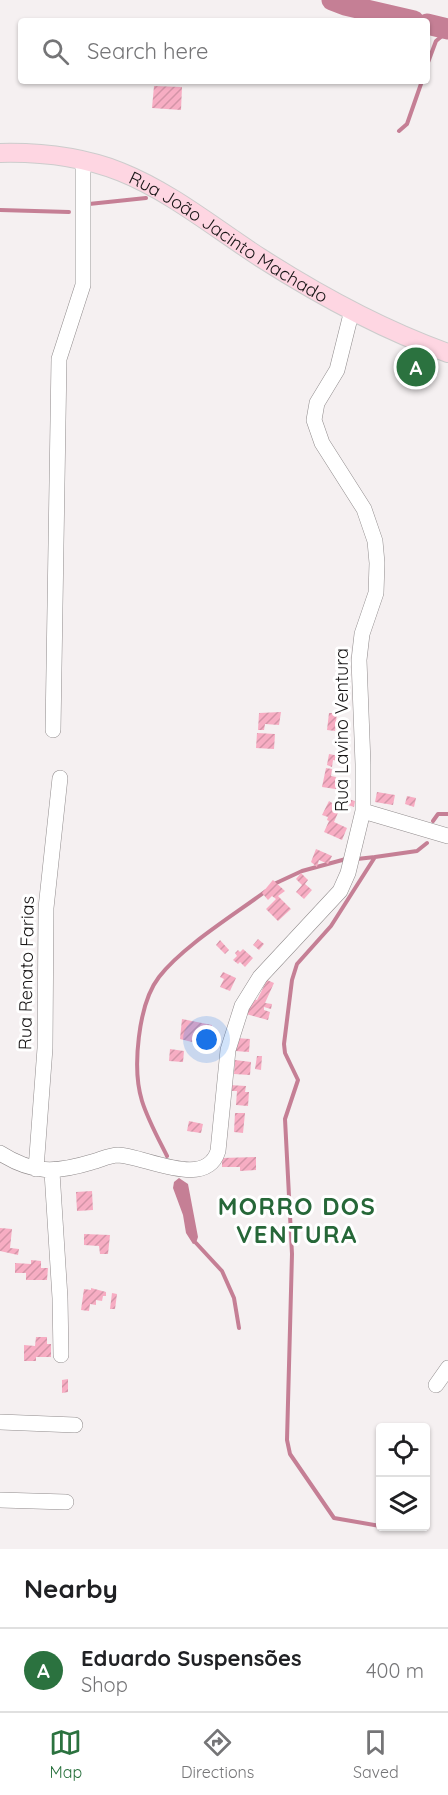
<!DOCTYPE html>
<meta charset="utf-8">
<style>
:root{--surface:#fff;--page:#f2f2f2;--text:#202124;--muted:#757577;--line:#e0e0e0;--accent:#2b723f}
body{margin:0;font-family:Quicksand,sans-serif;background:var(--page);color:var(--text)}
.controls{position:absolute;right:18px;bottom:18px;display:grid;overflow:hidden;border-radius:6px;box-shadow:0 2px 4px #0004}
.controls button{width:54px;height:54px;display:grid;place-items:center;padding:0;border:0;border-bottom:2px solid var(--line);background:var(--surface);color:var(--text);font:30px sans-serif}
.you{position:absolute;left:207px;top:1040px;width:21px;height:21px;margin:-15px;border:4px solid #fff;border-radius:50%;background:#1a73e8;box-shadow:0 0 0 9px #1a73e833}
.badge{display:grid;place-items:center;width:39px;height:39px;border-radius:50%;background:var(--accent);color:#fff;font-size:20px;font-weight:700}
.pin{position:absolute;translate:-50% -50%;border:3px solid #fff;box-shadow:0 2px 6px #0006}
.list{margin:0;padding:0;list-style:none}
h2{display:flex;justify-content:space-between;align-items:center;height:78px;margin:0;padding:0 24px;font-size:26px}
h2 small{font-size:20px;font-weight:400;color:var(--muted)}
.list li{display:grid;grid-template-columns:39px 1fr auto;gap:18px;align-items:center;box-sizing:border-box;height:84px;padding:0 24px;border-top:2px solid var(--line)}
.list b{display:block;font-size:22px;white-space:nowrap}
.list p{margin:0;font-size:20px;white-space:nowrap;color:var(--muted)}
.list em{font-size:20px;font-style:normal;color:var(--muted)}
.icon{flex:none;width:33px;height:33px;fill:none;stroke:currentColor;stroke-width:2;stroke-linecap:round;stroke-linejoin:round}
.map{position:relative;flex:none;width:448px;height:1549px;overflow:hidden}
.search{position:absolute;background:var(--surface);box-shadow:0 2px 4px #0004;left:18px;right:18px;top:18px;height:66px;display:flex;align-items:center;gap:15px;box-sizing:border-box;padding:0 21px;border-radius:6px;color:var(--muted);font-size:22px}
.sheet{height:162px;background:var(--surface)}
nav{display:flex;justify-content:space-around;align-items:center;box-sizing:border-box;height:84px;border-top:2px solid var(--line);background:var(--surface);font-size:16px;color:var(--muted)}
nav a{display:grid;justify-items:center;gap:3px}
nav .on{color:var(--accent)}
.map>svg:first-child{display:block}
.water{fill:#c57f95}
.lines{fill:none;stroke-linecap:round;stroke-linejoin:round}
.stream{stroke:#c57f95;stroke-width:4}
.river{stroke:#c57f95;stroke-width:21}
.building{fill:url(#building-hatch)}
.minor-casing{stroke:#918c8d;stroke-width:16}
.major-casing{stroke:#ccc;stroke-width:20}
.minor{stroke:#fff;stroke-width:15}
.major{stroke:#fed6e2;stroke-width:18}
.labels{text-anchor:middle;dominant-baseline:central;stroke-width:6;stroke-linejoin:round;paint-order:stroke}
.street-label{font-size:18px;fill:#171515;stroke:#fff}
.district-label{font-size:24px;font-weight:bold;letter-spacing:1.5px;fill:#266738;stroke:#fff}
</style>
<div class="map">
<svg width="448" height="1549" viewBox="0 0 448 1549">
<defs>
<pattern id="building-hatch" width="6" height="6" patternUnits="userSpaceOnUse" patternTransform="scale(1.5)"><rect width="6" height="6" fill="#f7adc3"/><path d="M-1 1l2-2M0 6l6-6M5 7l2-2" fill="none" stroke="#d394a7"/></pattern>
</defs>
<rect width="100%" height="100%" fill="#f5f0f1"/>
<path class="water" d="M179 1178 188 1184 198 1237 196 1243 193 1244 186 1233 183 1215 173 1188 174 1182Z"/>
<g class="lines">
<path class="stream" d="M427 65 436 41 448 31
M399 131 407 124 422 81
M89 204 146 198
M0 210 69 212
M433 821 438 814H448
M357 859 375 857
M274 884 302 871 346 859
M167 1156C158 1138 148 1120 142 1101 132 1069 138 1004 159 977 183 946 234 915 266 891
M196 1243 222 1271 234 1298 239 1328
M380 1526 334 1518 290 1454 287 1440 292 1254 285 1119 298 1080 285 1053 284 1044 292 980 297 964 331 926 375 857 417 851 427 843"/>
<path class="river" d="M332 0 345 5 414 21
M427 24 448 29"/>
</g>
<path class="building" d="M154 86 182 87 181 110 152 108Z
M281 712 279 725 265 724 264 730H258L259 713Z
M329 713H337L335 731 327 730Z
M257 733 275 734 274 749 256 748Z
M329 754 339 756 338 761 333 760 332 767 327 765Z
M326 768 332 769 331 776 336 777 335 783 343 784 342 790 322 787Z
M377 792 395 795 393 805 375 802Z
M407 796 416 798 414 807 405 804Z
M341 797 355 801 354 807 339 802Z
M329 801 340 808 334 822 347 828 342 840 324 832 329 821 327 820 328 817 322 815Z
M316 849 332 856 328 864 319 860 317 867 311 862Z
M301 873 308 880 305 884 312 890 304 899 296 892 302 885 296 879Z
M273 880 285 891 278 896 291 909 278 921 266 909 276 899 272 896 268 900 262 893Z
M258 939 264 944 259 950 253 945Z
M220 940 229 950 225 954 216 945Z
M243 949 253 958 245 967 240 962 238 964 233 960 237 956 235 953 238 950 240 952Z
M223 972 236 978 230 991 220 987 224 979 220 977Z
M267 980 274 983 265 1003 272 1004 271 1009 264 1007V1010L270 1012 268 1020 246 1014 251 999 257 1000Z
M182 1019 212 1025 209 1038 205 1037 204 1045 180 1039Z
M236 1038 250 1039 249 1052 235 1051Z
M170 1049 184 1051 183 1062 169 1061Z
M257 1056H262L261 1070 255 1069Z
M235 1060 251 1062 250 1075 234 1074Z
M229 1085 246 1086 245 1092H249L248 1106 236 1105 237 1091H229Z
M235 1113H245L243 1133 234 1132Z
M189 1121 203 1124 201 1133 187 1131Z
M256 1157V1170L240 1171V1167H222V1158Z
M92 1191 93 1210 77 1211 76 1192Z
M0 1228 12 1229 10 1248 19 1249 18 1255 0 1251Z
M84 1234 110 1235 108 1254H100L99 1246 84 1245Z
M31 1260 41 1261V1268H48L47 1280H26V1273H15V1263L31 1264Z
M91 1288 106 1292V1296H103L102 1301 96 1300V1305L90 1304 89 1311 81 1310 84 1289 91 1290Z
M112 1293 117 1294 115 1309H110Z
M36 1337H47V1344H51V1357H36V1361H24V1345L35 1346Z
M68 1379V1392L62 1393V1380Z"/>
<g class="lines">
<g class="minor-casing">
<path id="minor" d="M53 730 59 359 83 285V160
M363 811 448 836
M0 1153C33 1174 56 1173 92 1162 100 1160 110 1155 118 1155 145 1156 206 1190 218 1151L228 1050 242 1006 260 977 340 891 348 873 363 811V764L359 660 362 634 376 593 377 563 375 541 364 509 322 443 314 420 317 403 337 370 352 310
M36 1169 45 1048 46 908 60 778
M52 1172 60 1298 61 1355
M436 1385 448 1368
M0 1422 75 1425
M0 1500 66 1502"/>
</g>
<g class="major-casing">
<g id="major">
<path id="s1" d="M0 153C41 152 83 157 121 172 171 192 216 229 261 258 319 295 383 330 448 353"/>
</g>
</g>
<use href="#minor" class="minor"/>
<use href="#major" class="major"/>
</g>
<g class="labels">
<g class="street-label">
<text stroke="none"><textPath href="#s1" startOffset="249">Rua João Jacinto Machado</textPath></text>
<text transform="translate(341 730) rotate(-90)">Rua Lavino Ventura</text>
<text transform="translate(26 973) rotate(-89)">Rua Renato Farias</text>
</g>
<g class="district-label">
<text x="297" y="1206">MORRO DOS<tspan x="297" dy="28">VENTURA</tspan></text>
</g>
</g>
</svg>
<div class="controls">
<button><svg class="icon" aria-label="locate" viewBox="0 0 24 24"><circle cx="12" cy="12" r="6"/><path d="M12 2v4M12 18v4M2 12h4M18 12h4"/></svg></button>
<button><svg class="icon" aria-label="layers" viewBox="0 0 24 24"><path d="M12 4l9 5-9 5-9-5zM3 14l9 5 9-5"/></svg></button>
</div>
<div class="you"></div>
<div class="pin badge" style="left:416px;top:367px">A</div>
<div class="search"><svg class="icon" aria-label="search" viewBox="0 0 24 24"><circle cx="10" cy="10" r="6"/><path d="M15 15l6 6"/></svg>Search here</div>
</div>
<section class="sheet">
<h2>Nearby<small></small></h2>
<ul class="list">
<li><span class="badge">A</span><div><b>Eduardo Suspensões</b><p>Shop</p></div><em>400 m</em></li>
</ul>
</section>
<nav>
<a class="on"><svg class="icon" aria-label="map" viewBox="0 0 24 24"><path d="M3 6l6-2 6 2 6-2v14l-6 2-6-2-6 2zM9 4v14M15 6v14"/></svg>Map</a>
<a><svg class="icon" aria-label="directions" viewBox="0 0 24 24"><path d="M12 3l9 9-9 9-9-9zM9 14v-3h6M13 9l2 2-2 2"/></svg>Directions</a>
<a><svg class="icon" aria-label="saved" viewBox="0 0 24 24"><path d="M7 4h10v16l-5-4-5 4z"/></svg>Saved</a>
</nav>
